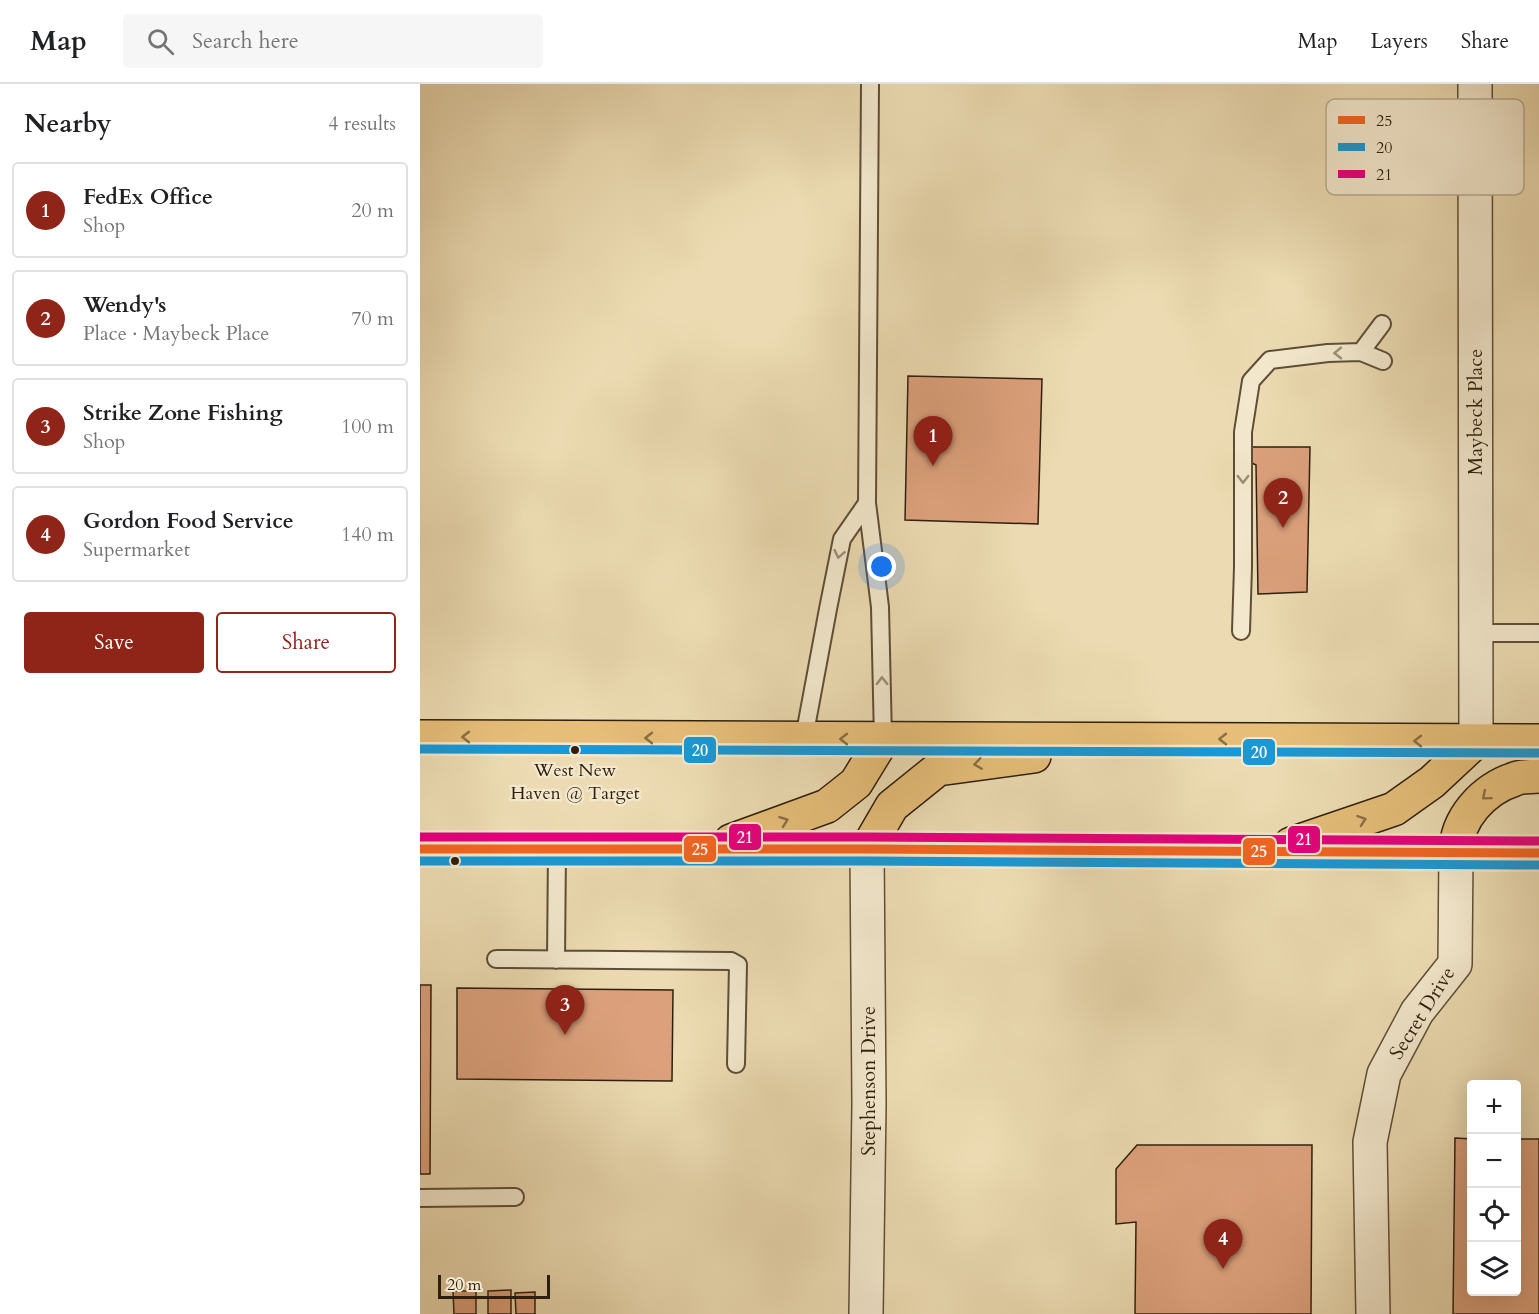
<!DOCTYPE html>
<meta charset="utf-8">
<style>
:root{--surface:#fff;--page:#f6f6f6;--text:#202124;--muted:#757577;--line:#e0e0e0;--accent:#8f2418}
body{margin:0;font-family:Cardo,serif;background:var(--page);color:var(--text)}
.controls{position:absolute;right:18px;bottom:18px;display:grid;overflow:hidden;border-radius:6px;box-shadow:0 6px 24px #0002}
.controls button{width:54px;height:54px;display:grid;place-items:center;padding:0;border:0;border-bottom:2px solid var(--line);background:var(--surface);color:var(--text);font:30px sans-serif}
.scale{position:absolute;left:18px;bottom:15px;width:112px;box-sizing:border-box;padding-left:6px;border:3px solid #2f1f0e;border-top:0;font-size:16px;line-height:21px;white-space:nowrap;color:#2f1f0e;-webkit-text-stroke:4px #f3e8cd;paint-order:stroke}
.you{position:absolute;left:462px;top:483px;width:21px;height:21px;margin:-15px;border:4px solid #fff;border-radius:50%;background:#1a73e8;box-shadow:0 0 0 9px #1a73e833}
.badge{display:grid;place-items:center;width:39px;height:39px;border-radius:50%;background:var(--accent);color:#fff;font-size:20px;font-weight:700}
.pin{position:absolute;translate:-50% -50px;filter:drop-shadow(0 2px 3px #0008)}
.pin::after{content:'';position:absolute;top:32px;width:21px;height:18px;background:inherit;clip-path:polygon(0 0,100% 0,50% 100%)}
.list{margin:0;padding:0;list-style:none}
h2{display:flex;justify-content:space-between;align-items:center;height:78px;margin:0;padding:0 24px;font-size:26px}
h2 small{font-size:20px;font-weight:400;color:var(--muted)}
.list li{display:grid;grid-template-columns:39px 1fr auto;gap:18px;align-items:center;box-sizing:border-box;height:96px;margin:0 12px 12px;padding:0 12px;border:2px solid var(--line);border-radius:6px}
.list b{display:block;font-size:22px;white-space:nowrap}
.list p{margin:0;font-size:20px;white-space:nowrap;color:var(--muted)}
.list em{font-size:20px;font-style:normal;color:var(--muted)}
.actions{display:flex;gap:12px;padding:18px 24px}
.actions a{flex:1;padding:14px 0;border:2px solid var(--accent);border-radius:6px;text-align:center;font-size:21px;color:var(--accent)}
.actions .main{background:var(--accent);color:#fff}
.icon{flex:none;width:33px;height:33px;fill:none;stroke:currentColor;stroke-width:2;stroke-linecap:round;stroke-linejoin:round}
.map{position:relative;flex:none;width:1119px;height:1230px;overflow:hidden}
header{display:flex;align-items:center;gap:36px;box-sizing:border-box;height:84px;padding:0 30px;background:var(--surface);border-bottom:2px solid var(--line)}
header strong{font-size:28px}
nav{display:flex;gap:33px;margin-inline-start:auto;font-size:21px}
.search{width:420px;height:54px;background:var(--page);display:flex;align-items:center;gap:15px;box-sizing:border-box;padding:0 21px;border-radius:6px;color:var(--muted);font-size:22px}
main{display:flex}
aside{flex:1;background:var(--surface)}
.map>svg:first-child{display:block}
.building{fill:#dca17c;stroke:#2f1f0e;stroke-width:1.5}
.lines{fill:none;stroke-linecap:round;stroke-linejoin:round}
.service-casing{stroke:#5e4e37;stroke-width:20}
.minor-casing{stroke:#5e4e37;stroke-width:36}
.primary-casing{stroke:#2f1f0e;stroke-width:36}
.service{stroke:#f3e8cd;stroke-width:16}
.minor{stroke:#f3e8cd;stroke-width:33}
.primary{stroke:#e6be79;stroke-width:33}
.bus-1-casing{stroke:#f3e8cd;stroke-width:14}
.bus-2-casing{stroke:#f3e8cd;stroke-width:14}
.bus-3-casing{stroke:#f3e8cd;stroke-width:14}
.bus-1{stroke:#f26522;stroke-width:9}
.bus-2{stroke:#1998d5;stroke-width:9}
.bus-3{stroke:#e5007d;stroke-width:9}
.oneway{stroke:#9b8e77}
.oneway2{stroke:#8a6e44}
.bus-dot{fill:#2f1f0e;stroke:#f3e8cd;stroke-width:2}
.labels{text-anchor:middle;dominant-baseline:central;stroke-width:4.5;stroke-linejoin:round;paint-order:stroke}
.bus-label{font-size:18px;fill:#2f1f0e;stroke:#f3e8cd}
.street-label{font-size:20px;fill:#2f1f0e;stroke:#f3e8cd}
.key{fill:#f3e8cd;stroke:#b8ac94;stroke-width:1.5}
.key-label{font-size:16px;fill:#2f1f0e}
.line-badge{stroke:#f3e8cd;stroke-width:2}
.badge-label{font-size:16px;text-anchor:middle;font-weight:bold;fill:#fff}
</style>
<header>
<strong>Map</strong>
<div class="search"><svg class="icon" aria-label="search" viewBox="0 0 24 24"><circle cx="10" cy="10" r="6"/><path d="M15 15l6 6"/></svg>Search here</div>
<nav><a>Map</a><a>Layers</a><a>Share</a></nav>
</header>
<main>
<aside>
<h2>Nearby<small>4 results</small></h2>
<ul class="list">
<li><span class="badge">1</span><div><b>FedEx Office</b><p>Shop</p></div><em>20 m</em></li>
<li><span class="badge">2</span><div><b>Wendy's</b><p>Place · Maybeck Place</p></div><em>70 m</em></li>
<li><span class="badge">3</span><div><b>Strike Zone Fishing</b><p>Shop</p></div><em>100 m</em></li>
<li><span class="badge">4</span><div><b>Gordon Food Service</b><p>Supermarket</p></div><em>140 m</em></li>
</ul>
<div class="actions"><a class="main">Save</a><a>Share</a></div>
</aside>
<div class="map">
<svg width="1119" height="1230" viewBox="0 0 1119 1230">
<rect width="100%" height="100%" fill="#ecdbb2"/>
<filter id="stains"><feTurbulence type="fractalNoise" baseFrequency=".00333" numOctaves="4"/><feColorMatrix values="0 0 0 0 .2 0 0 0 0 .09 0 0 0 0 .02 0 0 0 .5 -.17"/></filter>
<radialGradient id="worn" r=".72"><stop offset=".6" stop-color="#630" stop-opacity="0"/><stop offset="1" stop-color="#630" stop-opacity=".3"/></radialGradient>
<path class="building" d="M488 292 622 295 618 440 485 436Z
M830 363H890L887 508 838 510 836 381 828 377Z
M0 901H11L10 1090H0Z
M37 904 253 906 252 997 37 995Z
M1035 1054 1052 1055V1208H1096V1055H1119V1230H1033Z
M717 1061H892L891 1230H715L716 1138 696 1140V1085Z
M91 1206V1230H68V1207Z
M33 1207H56V1230H34Z
M115 1208V1230H96L95 1209Z"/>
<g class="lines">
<g class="service-casing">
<path id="service" d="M450 0 447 419 460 523 463 655
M941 268 963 277
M821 547 823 483V348L831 297 850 276 908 269 941 268 962 240
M1056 549H1119
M384 654 408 525 422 455 447 419
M76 875 311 877 318 881 316 980
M136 876 137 765
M0 1114 95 1113"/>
</g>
<g class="minor-casing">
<path id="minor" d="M1055 0 1056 657
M446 1230 449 1020 447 765
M953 1230 950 1058 964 990 997 928 1035 880 1036 769"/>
</g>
<g class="primary-casing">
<path id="primary" d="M0 653 1119 657
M311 757 407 722 436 699 463 655
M871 760 974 725 1012 698 1056 657
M0 765H447L1119 769
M447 765 472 722 518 685 614 672
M1036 769C1036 734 1064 705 1095 695 1102 692 1111 693 1119 692"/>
</g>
<use href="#service" class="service"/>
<use href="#minor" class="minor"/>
<use href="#primary" class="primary"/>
<g class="bus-1-casing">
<path id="bus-1" d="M0 765H447L1119 769"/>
</g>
<g class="bus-2-casing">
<path id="bus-2" d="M0 665 1119 669
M0 777H447L1119 781"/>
</g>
<g class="bus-3-casing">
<path id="bus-3" d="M0 753H447L1119 757"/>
</g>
<use href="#bus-1" class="bus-1"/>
<use href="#bus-2" class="bus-2"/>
<use href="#bus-3" class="bus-3"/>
</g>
<defs><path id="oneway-chevron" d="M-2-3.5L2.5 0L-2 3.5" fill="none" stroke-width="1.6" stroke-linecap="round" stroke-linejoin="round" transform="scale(1.5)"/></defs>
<g class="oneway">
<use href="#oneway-chevron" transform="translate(918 269) rotate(179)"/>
<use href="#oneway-chevron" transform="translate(823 395) rotate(90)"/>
<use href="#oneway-chevron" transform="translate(419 470) rotate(102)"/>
<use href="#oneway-chevron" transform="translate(462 597) rotate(-91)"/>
</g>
<g class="oneway2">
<use href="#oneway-chevron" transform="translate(46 653) rotate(-180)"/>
<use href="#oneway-chevron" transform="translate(229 654) rotate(-180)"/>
<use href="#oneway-chevron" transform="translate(424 655) rotate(-180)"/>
<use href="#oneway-chevron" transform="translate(803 655) rotate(-180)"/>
<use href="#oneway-chevron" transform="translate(998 657) rotate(-180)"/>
<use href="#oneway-chevron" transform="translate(558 680) rotate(172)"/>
<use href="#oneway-chevron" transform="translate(1066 712) rotate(140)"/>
<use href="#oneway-chevron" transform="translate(942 736) rotate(-19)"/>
<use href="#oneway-chevron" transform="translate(364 737) rotate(-20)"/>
</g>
<g class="bus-dot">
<circle cx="155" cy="666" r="5"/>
<circle cx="35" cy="777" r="5"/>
</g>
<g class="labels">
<g class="bus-label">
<text x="155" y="686">West New<tspan x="155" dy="23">Haven @ Target</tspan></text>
</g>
<g class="street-label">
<text transform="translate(1055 328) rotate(-90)">Maybeck Place</text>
<text transform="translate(1002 929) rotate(-58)">Secret Drive</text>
<text transform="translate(448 997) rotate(-90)">Stephenson Drive</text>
</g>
</g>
<rect x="906" y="15" width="198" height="96" rx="9" class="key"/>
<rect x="918" y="32" width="27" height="8" fill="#f26522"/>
<rect x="918" y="59" width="27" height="8" fill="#1998d5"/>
<rect x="918" y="86" width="27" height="8" fill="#e5007d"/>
<g class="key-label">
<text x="956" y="42">25</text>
<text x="956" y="69">20</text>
<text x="956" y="96">21</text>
</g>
<g class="line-badge">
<rect x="263" y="652" width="34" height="28" rx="6" fill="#1998d5"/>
<rect x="822" y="654" width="34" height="28" rx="6" fill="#1998d5"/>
<rect x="308" y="739" width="34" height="28" rx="6" fill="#e5007d"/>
<rect x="867" y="741" width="34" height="29" rx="6" fill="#e5007d"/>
<rect x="263" y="751" width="34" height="28" rx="6" fill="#f26522"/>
<rect x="822" y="753" width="34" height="29" rx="6" fill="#f26522"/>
</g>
<g class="badge-label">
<text x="280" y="672">20</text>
<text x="839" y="674">20</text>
<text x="325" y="759">21</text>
<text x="884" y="761">21</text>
<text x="280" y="771">25</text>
<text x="839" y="773">25</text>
</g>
<rect width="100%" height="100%" filter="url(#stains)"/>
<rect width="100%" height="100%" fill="url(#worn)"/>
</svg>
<div class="controls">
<button>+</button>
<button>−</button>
<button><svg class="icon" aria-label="locate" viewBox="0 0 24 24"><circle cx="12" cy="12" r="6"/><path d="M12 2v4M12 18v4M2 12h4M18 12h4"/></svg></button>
<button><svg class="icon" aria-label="layers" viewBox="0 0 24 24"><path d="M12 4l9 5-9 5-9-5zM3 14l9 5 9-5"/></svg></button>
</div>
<div class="scale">20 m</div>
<div class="you"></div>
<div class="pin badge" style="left:513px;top:382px">1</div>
<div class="pin badge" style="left:863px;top:444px">2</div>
<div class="pin badge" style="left:145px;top:951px">3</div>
<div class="pin badge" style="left:803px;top:1185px">4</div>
</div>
</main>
